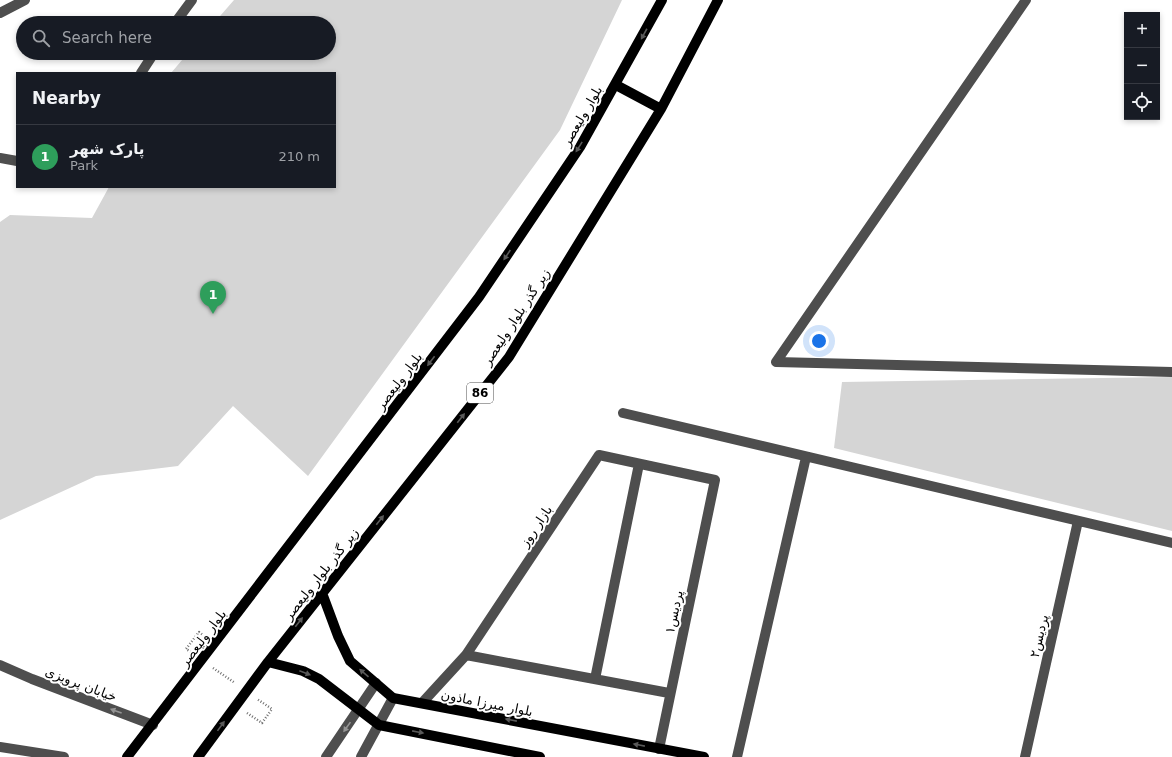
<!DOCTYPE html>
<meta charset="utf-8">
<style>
:root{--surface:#171b24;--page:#20242c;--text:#f1f3f6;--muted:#9ea1a6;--line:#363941;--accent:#0f766e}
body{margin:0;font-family:"DejaVu Sans","Noto Sans Arabic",sans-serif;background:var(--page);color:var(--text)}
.controls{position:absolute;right:12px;top:12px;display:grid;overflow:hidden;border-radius:0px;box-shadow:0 2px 6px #0003}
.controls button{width:36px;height:36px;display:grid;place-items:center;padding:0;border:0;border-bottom:1px solid var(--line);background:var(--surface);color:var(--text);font:20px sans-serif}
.you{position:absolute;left:819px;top:341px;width:14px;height:14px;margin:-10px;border:3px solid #fff;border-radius:50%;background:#1a73e8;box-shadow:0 0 0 6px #1a73e833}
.badge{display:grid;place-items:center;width:26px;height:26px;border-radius:50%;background:var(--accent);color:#fff;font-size:13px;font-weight:700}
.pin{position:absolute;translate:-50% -33px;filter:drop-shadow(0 1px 2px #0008)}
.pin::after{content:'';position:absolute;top:21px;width:14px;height:12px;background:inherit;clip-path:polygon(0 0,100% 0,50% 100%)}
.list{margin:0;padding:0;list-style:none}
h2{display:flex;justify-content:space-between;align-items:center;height:52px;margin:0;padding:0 16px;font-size:17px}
h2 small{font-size:13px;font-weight:400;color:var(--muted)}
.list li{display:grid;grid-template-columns:26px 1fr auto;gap:12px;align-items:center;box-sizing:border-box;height:64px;padding:0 16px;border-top:1px solid var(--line)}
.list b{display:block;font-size:15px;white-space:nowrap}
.list p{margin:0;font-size:13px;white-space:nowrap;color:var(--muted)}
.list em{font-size:13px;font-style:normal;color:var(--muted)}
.icon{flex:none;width:22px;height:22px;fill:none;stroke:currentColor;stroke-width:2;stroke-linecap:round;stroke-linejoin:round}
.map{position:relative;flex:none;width:1172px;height:757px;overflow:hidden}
.search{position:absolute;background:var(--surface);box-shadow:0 2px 6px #0003;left:16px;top:16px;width:320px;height:44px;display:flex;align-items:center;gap:10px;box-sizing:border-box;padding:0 14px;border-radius:22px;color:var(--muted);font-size:15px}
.panel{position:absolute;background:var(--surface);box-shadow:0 2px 6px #0003;left:16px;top:72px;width:320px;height:116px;border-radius:0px}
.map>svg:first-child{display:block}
.green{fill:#d5d5d5}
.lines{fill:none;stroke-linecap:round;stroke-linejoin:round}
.path{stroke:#707070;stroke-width:2.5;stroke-dasharray:1 2;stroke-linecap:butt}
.minor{stroke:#4e4e4e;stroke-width:10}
.major{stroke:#000;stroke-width:10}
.oneway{fill:#595959}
.oneway2{fill:#959595}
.labels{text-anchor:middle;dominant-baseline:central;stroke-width:4;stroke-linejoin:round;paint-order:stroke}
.shield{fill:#fff;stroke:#4c4c4c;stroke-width:1}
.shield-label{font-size:12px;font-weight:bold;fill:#000}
.street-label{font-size:13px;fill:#000;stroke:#fff}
</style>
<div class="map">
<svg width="1172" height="757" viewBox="0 0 1172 757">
<rect width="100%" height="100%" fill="#fff"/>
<path class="green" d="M234 0H622L560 130 308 476 233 406 178 466 96 476 0 520V222L10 215 92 218 109 187H335V73H171L188 53H329V23H214Z
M1172 377V531L834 448 842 382Z"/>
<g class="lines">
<path class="path" d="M191 652 186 649 199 632 203 635
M213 668 235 683
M247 713 262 723 272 709 257 699"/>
<path class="minor" d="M1026 0 776 362 1172 372
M0 13 25 0
M175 23 192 0
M141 73 154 53
M0 158 17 161
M623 413 1172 543
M466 655 669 693
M0 665 32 679 153 725
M595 679 639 464
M422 703 466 655 599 455 715 480 659 749
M0 747 64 757
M326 757 376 683
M361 757 393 698
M737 757 806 457
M1025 757 1078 521"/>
<path class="major" d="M616 85 661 109
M322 593 338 636 350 661 393 698 704 757
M268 662 303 671 319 679 379 725 540 757
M127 757 479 297 580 147 662 0
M198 757 268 662 509 357 661 109 718 0"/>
</g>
<defs><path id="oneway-solid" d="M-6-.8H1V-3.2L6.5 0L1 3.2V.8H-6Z"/></defs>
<g class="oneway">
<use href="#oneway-solid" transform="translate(644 34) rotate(119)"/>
<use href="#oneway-solid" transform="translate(579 147) rotate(122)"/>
<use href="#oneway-solid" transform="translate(507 255) rotate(124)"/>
<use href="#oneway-solid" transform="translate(431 361) rotate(127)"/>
<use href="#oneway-solid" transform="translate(461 418) rotate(-52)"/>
<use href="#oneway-solid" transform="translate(380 520) rotate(-52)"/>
<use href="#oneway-solid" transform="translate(299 622) rotate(-52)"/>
<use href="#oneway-solid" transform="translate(305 673) rotate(21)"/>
<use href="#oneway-solid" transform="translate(364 673) rotate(-139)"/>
<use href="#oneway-solid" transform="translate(511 720) rotate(-169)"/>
<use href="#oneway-solid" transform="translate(221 726) rotate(-54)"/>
<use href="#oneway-solid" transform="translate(418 732) rotate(11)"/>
<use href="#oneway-solid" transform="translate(639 745) rotate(-169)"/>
</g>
<g class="oneway2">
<use href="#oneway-solid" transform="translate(116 711) rotate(-160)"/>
<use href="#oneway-solid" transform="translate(347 727) rotate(125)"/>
</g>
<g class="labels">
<rect class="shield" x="467" y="383" width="26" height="20" rx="3"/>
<g class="shield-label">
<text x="480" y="393">86</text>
</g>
<g class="street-label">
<text transform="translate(582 116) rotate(-60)">بلوار ولیعصر</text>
<text transform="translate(516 317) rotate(-57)">زیر گذر بلوار ولیعصر</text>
<text transform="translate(399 381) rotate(-53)">بلوار ولیعصر</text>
<text transform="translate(536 526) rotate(-56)">بازار روز</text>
<text transform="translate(321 574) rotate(-52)">زیر گذر بلوار ولیعصر</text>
<text transform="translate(674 612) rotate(-78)">پردیس۱</text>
<text transform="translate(1039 636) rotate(-77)">پردیس۲</text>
<text transform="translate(203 638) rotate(-53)">بلوار ولیعصر</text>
<text transform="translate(81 684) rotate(21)">خیابان پرویزی</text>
<text transform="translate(487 703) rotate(11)">بلوار میرزا ماذون</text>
</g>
</g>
</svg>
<div class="controls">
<button>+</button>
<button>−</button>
<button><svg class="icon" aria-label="locate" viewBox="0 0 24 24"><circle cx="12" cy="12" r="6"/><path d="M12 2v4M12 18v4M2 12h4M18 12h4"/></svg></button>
</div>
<div class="you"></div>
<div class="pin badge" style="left:213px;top:314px;background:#2e9e5b">1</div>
<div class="search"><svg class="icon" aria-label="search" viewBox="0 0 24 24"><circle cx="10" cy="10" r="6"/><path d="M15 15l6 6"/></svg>Search here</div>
<section class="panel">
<h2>Nearby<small></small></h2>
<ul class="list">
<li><span class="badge" style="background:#2e9e5b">1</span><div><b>پارک شهر</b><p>Park</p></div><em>210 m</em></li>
</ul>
</section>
</div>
